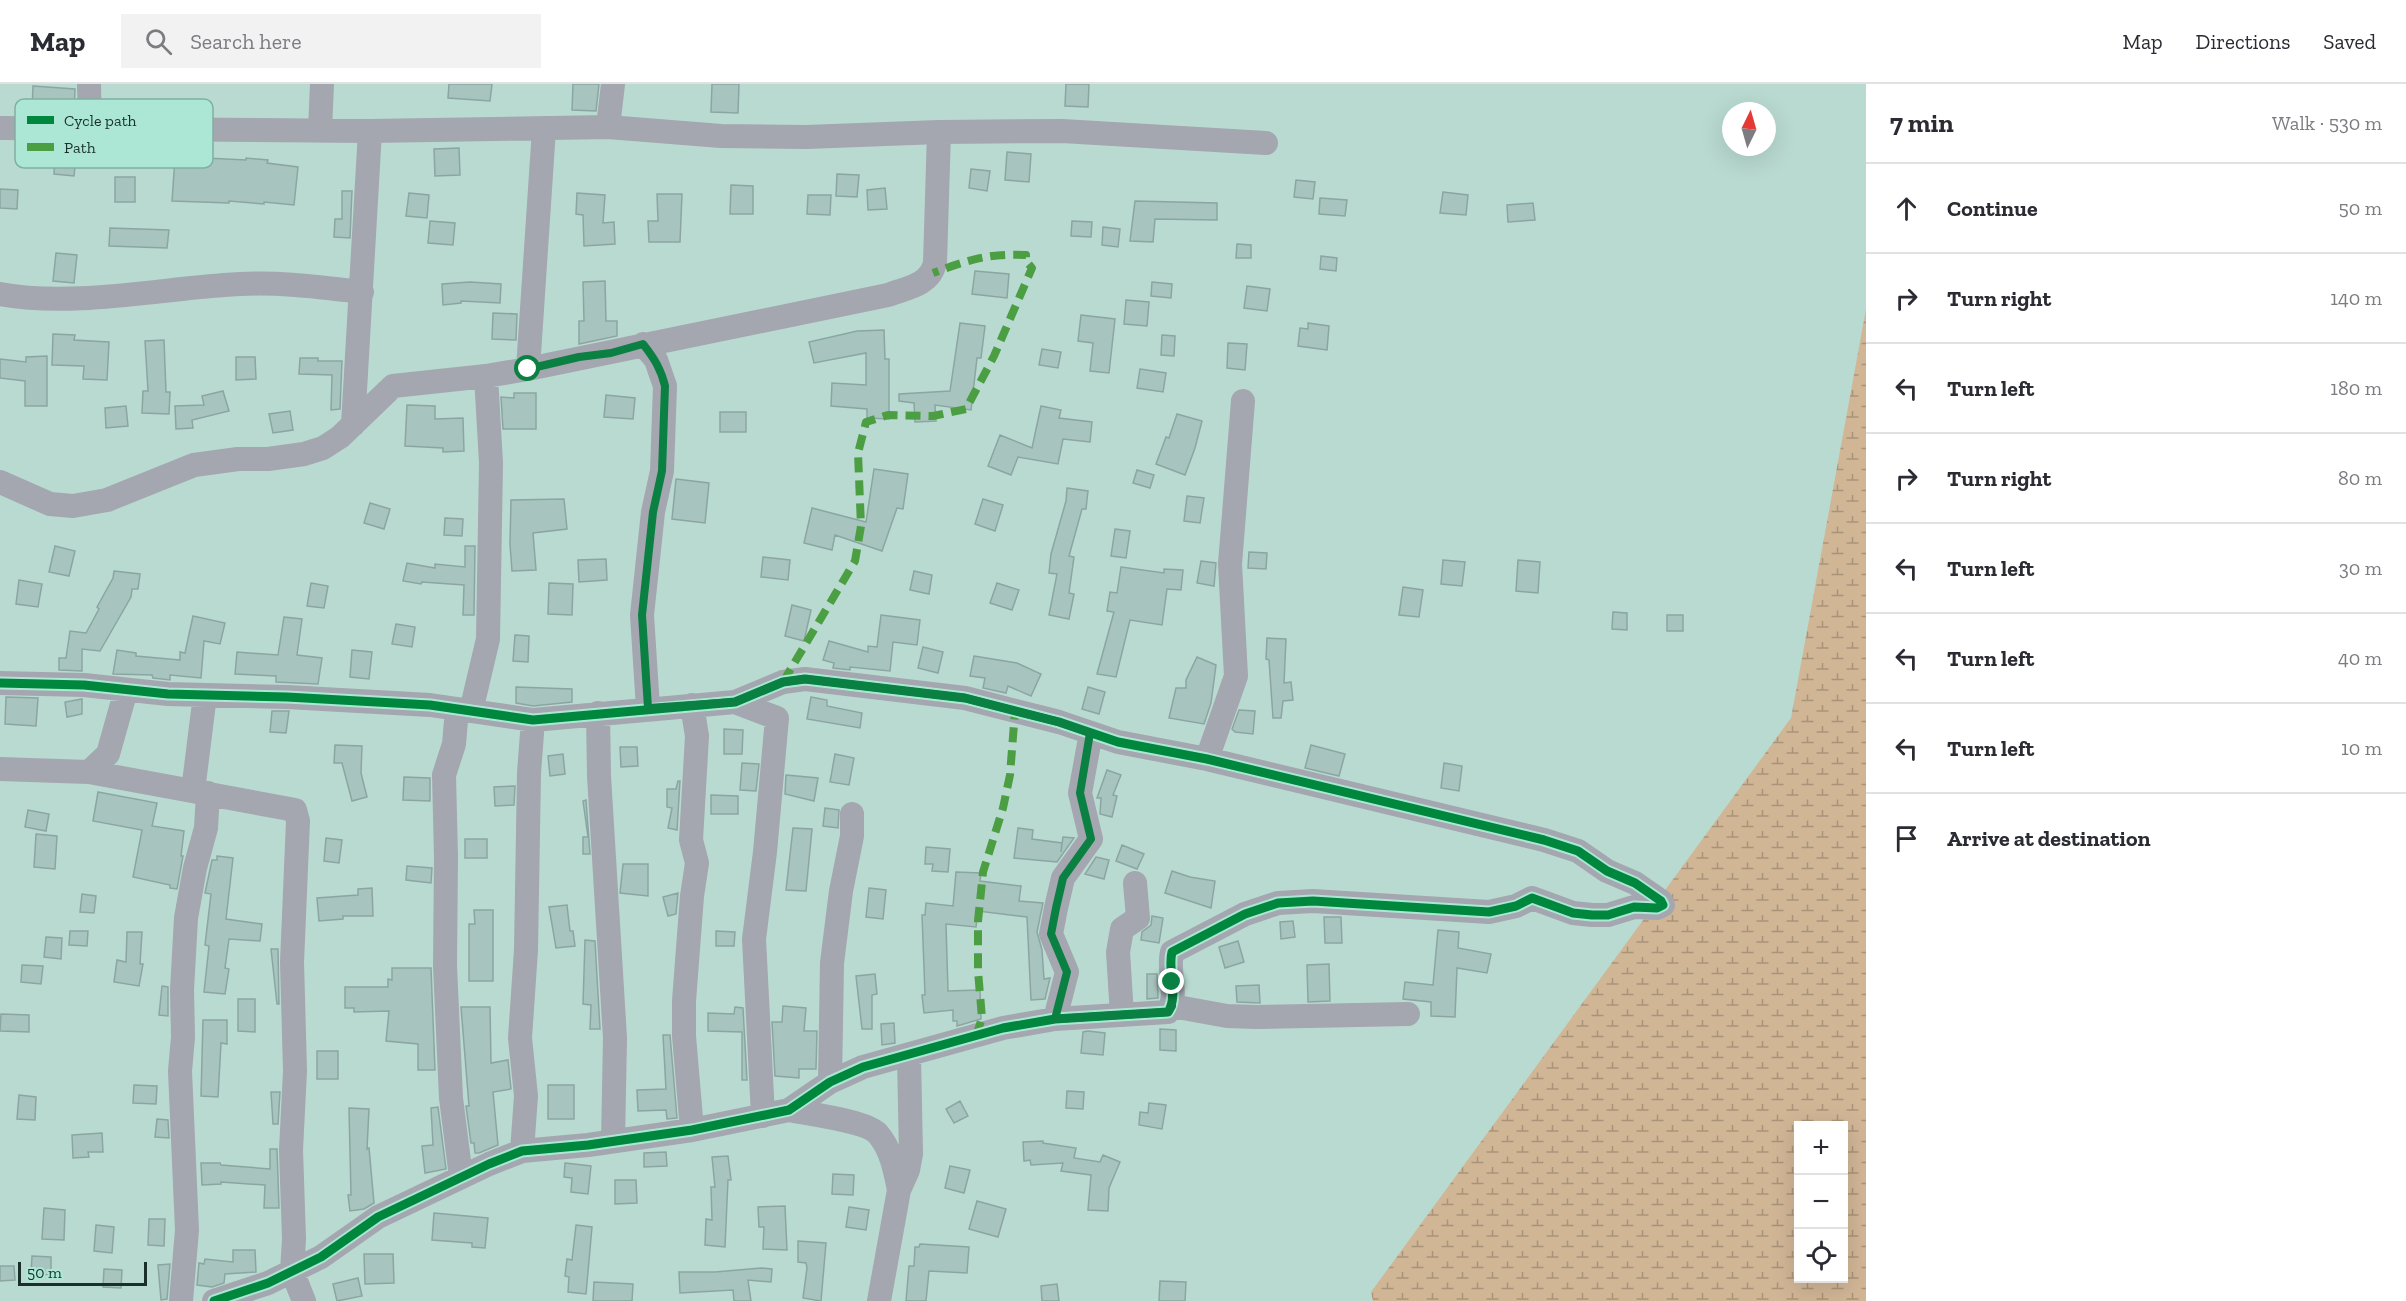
<!DOCTYPE html>
<meta charset="utf-8">
<style>
:root{--surface:#fff;--page:#f2f2f3;--text:#2b2b33;--muted:#7c7c81;--line:#e1e1e2}
body{margin:0;font-family:"Zilla Slab",serif;background:var(--page);color:var(--text)}
.controls{position:absolute;right:18px;bottom:18px;display:grid;overflow:hidden;border-radius:0px;box-shadow:0 6px 24px #0002}
.controls button{width:54px;height:54px;display:grid;place-items:center;padding:0;border:0;border-bottom:2px solid var(--line);background:var(--surface);color:var(--text);font:30px sans-serif}
.compass{position:absolute;left:1722px;top:18px;width:54px;height:54px;border-radius:50%;background:var(--surface);box-shadow:0 6px 24px #0002;rotate:5deg}
.scale{position:absolute;left:18px;bottom:15px;width:129px;box-sizing:border-box;padding-left:6px;border:3px solid #183029;border-top:0;font-size:16px;line-height:21px;white-space:nowrap;color:#183029;-webkit-text-stroke:4px #ace7d5;paint-order:stroke}
.stop{position:absolute;width:18px;height:18px;margin:-14px;border:4px solid #0b8043;border-radius:50%;background:#fff}
.stop.end{background:#0b8043;border-color:#fff;box-shadow:0 2px 6px #0008}
.list{margin:0;padding:0;list-style:none}
h2{display:flex;justify-content:space-between;align-items:center;height:78px;margin:0;padding:0 24px;font-size:26px}
h2 small{font-size:20px;font-weight:400;color:var(--muted)}
.list li{display:grid;grid-template-columns:39px 1fr auto;gap:18px;align-items:center;box-sizing:border-box;height:90px;padding:0 24px;border-top:2px solid var(--line)}
.list b{display:block;font-size:22px;white-space:nowrap}
.list em{font-size:20px;font-style:normal;color:var(--muted)}
.icon{flex:none;width:33px;height:33px;fill:none;stroke:currentColor;stroke-width:2;stroke-linecap:round;stroke-linejoin:round}
.map{position:relative;flex:none;width:1866px;height:1217px;overflow:hidden}
header{display:flex;align-items:center;gap:36px;box-sizing:border-box;height:84px;padding:0 30px;background:var(--surface);border-bottom:2px solid var(--line)}
header strong{font-size:28px}
nav{display:flex;gap:33px;margin-inline-start:auto;font-size:21px}
.search{width:420px;height:54px;background:var(--page);display:flex;align-items:center;gap:15px;box-sizing:border-box;padding:0 21px;border-radius:0px;color:var(--muted);font-size:22px}
main{display:flex}
aside{flex:1;background:var(--surface)}
.map>svg:first-child{display:block}
.wetland{fill:url(#wetland-marsh);fill-rule:evenodd}
.building{fill:#a8c4bf;stroke:#8ba6a2;stroke-width:1.5}
.lines{fill:none;stroke-linecap:round;stroke-linejoin:round}
.minor{stroke:#a4a6b0;stroke-width:24}
.quiet{stroke:#4b9e41;stroke-width:8;stroke-dasharray:15 8;stroke-linecap:butt}
.cycleway-casing{stroke:#ace7d5;stroke-width:13}
.cycleway{stroke:#00873e;stroke-width:9}
.route{stroke:#0b8043;stroke-width:8}
.key{fill:#ace7d5;stroke:#80b0a1;stroke-width:1.5}
.key-label{font-size:16px;fill:#183029}
</style>
<header>
<strong>Map</strong>
<div class="search"><svg class="icon" aria-label="search" viewBox="0 0 24 24"><circle cx="10" cy="10" r="6"/><path d="M15 15l6 6"/></svg>Search here</div>
<nav><a>Map</a><a>Directions</a><a>Saved</a></nav>
</header>
<main>
<div class="map">
<svg width="1866" height="1217" viewBox="0 0 1866 1217">
<defs>
<pattern id="wetland-marsh" width="20" height="14" patternUnits="userSpaceOnUse" patternTransform="scale(1.5)"><rect width="20" height="14" fill="#d1b696"/><path d="M1 5h8M5 5V1M11 12h8M15 12V8" fill="none" stroke="#a9947a"/></pattern>
</defs>
<rect width="100%" height="100%" fill="#b9dad0"/>
<path class="wetland" d="M1866 225V1217H1373L1371 1208 1791 634ZM1798 1042H1844V1194H1798Z"/>
<path class="building" d="M449 0H492L490 17 448 14Z
M573 0H599L596 27 572 26Z
M712 0H739L738 29 711 28Z
M1066 0H1089L1088 23 1065 22Z
M33 2 75 5 74 30H48L49 26H32Z
M459 64 460 91 435 92 434 65Z
M1007 68 1031 70 1029 98 1005 96Z
M55 71 76 73 74 92 54 90Z
M175 74 206 76V74L246 76V74L268 76 267 79 298 83 294 121 264 118V120L229 117V119L172 117Z
M971 85 990 87 987 107 969 104Z
M837 90 859 91 857 113 836 112Z
M115 93H135V118H115Z
M1296 96 1315 98 1313 115 1294 113Z
M731 101 753 102V130H730Z
M885 104 887 125 868 126 867 106Z
M0 105 18 106 17 125 0 124Z
M342 107H352L350 154 334 153 335 135H342Z
M1443 108 1468 111 1466 131 1440 129Z
M409 109 429 111 427 134 406 132Z
M577 109 605 111 603 139 614 138 615 160 584 162 583 131 576 130Z
M657 110H682L680 158H649L648 137H658Z
M808 111H831L830 131 807 130Z
M1320 114 1347 116 1345 132 1319 130Z
M1135 117 1217 119V136L1155 135 1153 158 1130 157Z
M1533 119 1535 136 1508 138 1507 121Z
M430 137 455 139 453 161 428 159Z
M1072 137 1092 138 1091 153 1071 152Z
M1103 143 1120 145 1118 163 1102 161Z
M110 144 169 146 167 164 109 162Z
M1237 160 1251 161V174H1236Z
M56 169 77 171 74 199 53 197Z
M1321 172 1337 174 1336 187 1320 185Z
M975 187 1009 190 1007 214 972 210Z
M605 197 606 237H617V252L579 260V237H584L583 198Z
M470 198 501 200 500 219 461 217V219L443 221 442 200Z
M1152 198 1172 200 1171 214 1151 212Z
M1247 202 1270 205 1267 227 1244 224Z
M1126 216 1149 218 1147 242 1124 240Z
M493 229 517 230 516 256 492 255Z
M1081 231 1115 235 1109 289 1090 287 1093 259 1078 257Z
M960 239 985 242 981 274H977L971 326 935 321 936 337 915 338 914 319 899 317V310L950 307Z
M1308 239 1329 242 1327 266 1298 262 1300 244 1308 245Z
M884 246 885 275H889V335L867 334V325L831 322 832 299 866 301V269L814 279 809 258 857 247Z
M53 250 75 251 74 256 109 258 107 296 83 295 84 282 52 281Z
M1162 251 1175 252 1174 272 1161 271Z
M164 256 166 308H170L169 330 142 329 143 307H148L145 257Z
M1228 259 1247 260 1245 286 1227 284Z
M1042 265 1061 268 1058 284 1039 281Z
M47 272V322H25V297L0 294V275L26 278V273Z
M236 273H255L256 295 236 296Z
M300 274H318V277H342L340 325 331 326 332 291 299 290Z
M1140 285 1166 289 1163 308 1137 304Z
M223 307 229 327 192 336 193 344 176 345 175 322 204 321 202 312Z
M514 309H536V345H503L501 313 514 314Z
M606 311 635 314 633 335 604 333Z
M407 321 435 322V335L463 334 464 367 443 368V364L405 362Z
M126 322 128 342 106 344 105 324Z
M1041 322 1061 326 1059 334 1092 338 1090 358 1063 355 1058 380 1018 373 1011 391 988 382 1000 351 1032 364Z
M290 327 293 346 273 349 269 330Z
M720 328H746V348H720Z
M1177 330 1202 337 1195 364 1185 391 1156 380 1166 353 1169 354Z
M874 385 908 390 903 425 897 424 882 467 835 451 832 466 804 459 812 424 866 438Z
M1137 386 1154 391 1150 404 1133 399Z
M676 395 709 399 705 439 672 435Z
M1067 404 1088 407 1086 425H1082L1069 472 1074 473 1069 509 1074 510 1069 535 1049 531 1057 490 1049 489 1051 470 1066 417Z
M1187 412 1204 414 1200 439 1184 437Z
M564 415 567 445 533 449 536 486 512 487 510 460 511 416Z
M983 415 1003 421 995 447 975 440Z
M370 419 390 425 384 445 364 439Z
M445 434 463 435 462 452 444 451Z
M1115 445 1130 447 1126 474 1111 472Z
M55 462 75 467 69 492 49 488Z
M465 462H475L474 531H463L464 501 422 498 421 500 403 497 407 479 435 484V480L465 483Z
M1249 468 1267 469 1266 485 1248 484Z
M763 473 790 476 788 496 761 493Z
M606 475 607 496 579 498 578 476Z
M1443 476 1465 478 1462 502 1441 500Z
M1518 476 1540 478 1538 509 1516 507Z
M1201 477 1216 479 1214 502 1197 499Z
M1121 483 1164 489V485L1183 486 1181 506 1167 505 1162 541 1130 536 1116 593 1097 590 1114 528 1107 527 1110 508 1117 509Z
M114 487 140 490 138 505H132L131 513 100 567 82 565V587L59 586V574H66L70 547 86 549 99 525 97 523 113 494Z
M914 487 932 491 929 510 910 506Z
M19 496 42 500 38 523 16 520Z
M311 499 328 502 324 524 307 522Z
M549 499 573 500 572 531 548 530Z
M997 499 1019 506 1012 526 990 519Z
M1403 503 1423 506 1419 533 1399 531Z
M792 521 811 526 804 557 785 552Z
M1613 528 1627 529V546L1612 545Z
M881 531 920 536 917 561 893 558 890 587 850 583V586L833 584 834 579 823 576 829 557 868 568V562L877 563Z
M1667 531H1683V547H1667Z
M193 532 225 539 220 560 204 557 201 594 170 591V596L153 594 152 591 113 590 117 566 136 569V572L180 576V568L185 569Z
M284 533 302 535 297 571 322 574 318 600 276 598V592L235 590 237 568 278 571Z
M396 540 415 543 412 563 392 560Z
M515 551 529 552 528 578 513 577Z
M1267 554 1286 555 1284 599 1291 598 1293 616 1283 617 1281 634H1273L1269 576 1266 575Z
M923 563 943 568 938 589 918 584Z
M352 566 372 568 369 595 350 593Z
M974 572 1017 579 1041 590 1031 612 1008 602 1006 609 983 604 985 594 970 592Z
M1197 573 1216 581 1211 619 1204 640 1169 634 1176 604H1186V596Z
M516 603 572 605V618L533 622 516 619Z
M1088 603 1105 608 1099 630 1082 625Z
M6 613 38 614 36 642 5 640Z
M811 613 827 616V622L862 629 860 644 807 635Z
M82 615V630L67 633 65 618Z
M1239 626 1255 627 1253 650 1235 648 1232 645Z
M272 627H289L286 649 270 648Z
M724 645 743 646 742 670H724Z
M335 661 362 662 361 689 367 713 352 717 342 679H334Z
M1311 661 1345 670 1339 692 1305 684Z
M620 663H637L638 682 621 683Z
M563 670 565 690 550 692 548 672Z
M835 670 854 674 849 701 830 698Z
M742 679 759 680 756 707 740 706Z
M1444 679 1462 682 1459 707 1441 704Z
M1107 686 1121 691 1113 711 1117 712 1112 733 1100 730 1101 714H1097Z
M786 691 818 694 814 717 785 710Z
M404 693 430 694V717L403 716Z
M678 697H680L677 746 668 744 672 724 667 723V705H676Z
M515 702 514 721 495 722 494 703Z
M98 708 157 719 152 742 184 747 181 772H183L177 805 170 804V801L133 793 142 746 93 737Z
M711 711 738 712V730H711Z
M586 716 590 770H583V753H588L583 717Z
M825 724 839 726 838 744 823 742Z
M28 726 49 730 46 747 25 743Z
M793 744 812 745 806 807 786 806Z
M1018 744 1033 746 1032 755 1062 759 1061 768 1063 753 1074 754 1057 778 1014 774Z
M36 750 57 752 55 785 34 783Z
M326 754 342 756 339 779 324 777Z
M465 755H487V774H465Z
M1122 761 1144 770 1137 785 1116 777Z
M926 763 950 765 948 788 932 787 933 780H925Z
M217 772 233 774 226 835 262 840 260 857 229 855 225 884 229 885 225 910 204 908 209 862 205 861 211 810 205 809 212 776H217Z
M1096 773 1109 776 1104 795 1085 790Z
M623 780H648V812L620 809Z
M407 782 432 784 431 799 406 796Z
M1172 787 1190 793 1215 797 1211 824 1165 809Z
M956 788 981 789 980 797 1021 802 1019 817 1043 819 1037 848 1042 866 1044 895 1050 894 1045 915 1031 916 1027 833 978 827 976 843 946 840 948 907 980 906 981 935 957 942V937H953V926L924 929 922 911H925L922 831H925L926 819 953 822Z
M372 804 373 832H343V835L319 837 317 814 358 811V805Z
M869 804 886 806 883 835 866 833Z
M678 809 676 830 668 832 663 813Z
M82 810 96 812 94 829 80 828Z
M567 821 570 847H573L575 862 556 864 549 823Z
M474 826H493V897H469V840H475Z
M1152 832 1163 834 1159 859 1141 856 1142 848 1151 841Z
M1324 833H1341L1342 859H1325Z
M1293 837 1295 853 1281 855 1280 838Z
M1438 846 1459 848 1458 864 1491 870 1487 889 1457 884 1455 933 1431 932V918L1403 915 1405 898 1433 901Z
M70 847H88L87 862 69 861Z
M716 847 735 848 734 862H716Z
M127 848H142L140 880H143L139 902 114 898 117 876 126 878Z
M46 853 62 854 61 875 44 873Z
M585 856 595 857 600 945H590L591 921 583 920Z
M1238 857 1244 878 1225 884 1219 863Z
M271 865H278L279 920H277Z
M1329 880 1330 917 1308 918 1307 881Z
M22 881 43 882 41 900 21 898Z
M392 884H431L435 986H418V960L386 957 389 927 354 928V924H345V903H388V895L392 896Z
M875 890 877 910 872 911V945H862L856 892Z
M1147 890H1157L1158 914 1147 915Z
M1259 901 1260 919 1237 918 1236 902Z
M162 902 168 903V932L159 931Z
M238 915H255V948L238 947Z
M783 922 806 924 804 947H817L816 985H799V994L775 992 772 938H782Z
M461 923H490L491 979 508 976 511 1005 493 1008 498 1061 479 1069H475L474 1059H471L466 1022H469Z
M735 923 743 924 747 996H742V948L708 947V929L734 930Z
M1 930 29 931V948L0 947Z
M203 936H227V960L221 959 218 1013 201 1012Z
M894 939 895 959 882 961 881 940Z
M1160 945 1176 946V967L1160 966Z
M1088 947 1105 949 1103 971 1081 969 1083 948Z
M663 951H670L677 1034 667 1035 666 1026 638 1027 637 1006 666 1005Z
M317 967H338V995H317Z
M134 1001 157 1002 156 1020 133 1019Z
M548 1001H574V1035H548Z
M1067 1007 1084 1008 1083 1025 1066 1024Z
M271 1008H280L278 1040H273Z
M19 1011 36 1013 35 1036 17 1035Z
M960 1017 968 1032 954 1039 946 1025Z
M1149 1019 1166 1021 1162 1045 1139 1041 1140 1028 1148 1029Z
M438 1023 446 1085 425 1089 422 1062 433 1061 431 1024Z
M349 1024 369 1025 367 1065 369 1064 374 1119 364 1125 350 1127 348 1111H351Z
M157 1035 168 1036 169 1054 155 1053Z
M102 1049 103 1068H88L89 1073 73 1074 72 1051Z
M1043 1057V1059L1076 1064 1074 1074 1100 1078 1103 1071 1120 1078 1109 1104 1108 1127 1088 1126 1091 1091 1061 1087 1063 1079 1031 1081 1030 1076 1024 1077 1023 1058Z
M270 1065H277L279 1124H264L265 1101 221 1098V1100L202 1101 201 1079H220L221 1081 270 1085Z
M666 1068 667 1082 644 1083V1069Z
M728 1072 731 1096H728L725 1163 705 1161 706 1135 712 1136 711 1103H715L712 1073Z
M565 1079 591 1082 588 1110 571 1108 572 1094 564 1093Z
M950 1082 970 1086 964 1109 945 1104Z
M833 1090 854 1091 853 1111 832 1110Z
M615 1096H636L637 1119 615 1120Z
M977 1117 1006 1125 998 1153 969 1145Z
M785 1122 787 1166 763 1165 764 1143H759L758 1123Z
M849 1123 869 1126 866 1146 846 1143Z
M44 1124 65 1126 64 1156 42 1155Z
M434 1129 488 1134 485 1164 472 1163V1159L432 1156Z
M149 1135H165L164 1162 148 1161Z
M96 1141 114 1143 112 1169 94 1167Z
M576 1141 592 1143 586 1210 568 1208 569 1193 565 1192 567 1175 572 1176Z
M798 1157 826 1159 821 1217 803 1214 807 1184 806 1179 798 1178Z
M920 1160 969 1163 967 1189 929 1187 926 1217H906L909 1182H914L915 1163H919Z
M233 1166H255L256 1188 225 1190 224 1199 212 1203 197 1201 199 1179 204 1180 205 1175 233 1178Z
M364 1170H393L394 1199 365 1200Z
M32 1172 51 1173V1191L31 1190Z
M170 1180 167 1215 161 1216 158 1181Z
M0 1182H14L15 1196 0 1197Z
M761 1184 772 1185 771 1198 748 1196 751 1217H734L733 1206 680 1209 679 1188H715Z
M104 1185 122 1186 121 1204 103 1203Z
M358 1194 362 1212 337 1217 333 1200Z
M1160 1197 1186 1198 1185 1217H1159Z
M594 1198 633 1200 632 1217H593Z
M1057 1200 1059 1217H1042L1041 1202Z"/>
<g class="lines">
<path class="minor" d="M89 0 90 45
M608 43 613 0
M0 44 370 47 608 43 721 52 806 53 939 48 1062 47 1266 59
M320 46 322 0
M0 210C70 223 154 206 224 201 274 197 313 202 362 208
M643 260 656 276 665 302 662 387 653 428 642 531 648 624
M528 285 544 45
M353 341 370 47
M0 398 50 420 73 422 107 416 194 381 238 375H268L304 370 323 364 340 353 393 302 486 292 528 285 888 211C907 204 930 201 935 179L939 48
M0 599 84 601 168 610 287 613 430 621 533 636 735 618 783 598 805 595 965 614 1059 638 1118 658 1207 675 1544 756 1578 767 1607 787 1635 799 1661 817 1663 821 1657 824 1634 823 1608 831H1592L1573 829 1532 814 1516 822 1489 828 1313 817 1278 819 1245 830 1172 868C1167 887 1179 911 1168 928L1055 935 1003 944 863 983 830 998 789 1026 692 1046 588 1061 522 1067 489 1080 378 1133 321 1173 268 1199 214 1217
M735 618 777 634 765 768 754 855 763 1032
M692 621 697 652 691 756 697 779 692 812 684 917V952L692 1046
M457 625 454 660 444 691 446 773 445 882 451 1014 461 1093
M471 627 488 555 491 379 486 292
M598 629 599 692 615 954 613 1057
M1207 675 1236 592 1230 480 1243 317
M0 685 89 688 295 726 298 737 292 878 295 987 291 1066 294 1155 292 1187 304 1217
M89 688 108 670 126 606
M193 707 205 611
M1172 922 1227 932 1256 933 1408 930
M1122 931 1118 868 1122 845 1138 834 1135 799
M1055 935 1067 888 1051 850 1056 824 1063 794 1091 755 1080 709 1091 649
M830 998 832 879 841 807 852 752V730
M789 1026C808 1030 867 1037 878 1050 891 1065 895 1086 899 1106
M522 1067 526 1012 520 954 526 866 529 689 533 636
M181 1217 187 1146 180 987 183 953 182 906 186 834 195 784 206 744 208 709
M879 1217 899 1106 908 1086 911 1070 909 972"/>
<path class="quiet" d="M783 598 855 477 861 442 858 369 866 338 888 331 933 332 966 325 994 272 1032 184 1026 177V171C990 169 967 176 933 189
M976 952 982 934 978 887V837L983 788 1003 724 1010 691 1015 627"/>
<g class="cycleway-casing">
<path id="cycleway" d="M0 599 84 601 168 610 287 613 430 621 533 636 735 618 783 598 805 595 965 614 1059 638 1118 658 1207 675 1544 756 1578 767 1607 787 1635 799 1661 817 1663 821 1657 824 1634 823 1608 831H1592L1573 829 1532 814 1516 822 1489 828 1313 817 1278 819 1245 830 1172 868C1167 887 1179 911 1168 928L1055 935 1003 944 863 983 830 998 789 1026 692 1046 588 1061 522 1067 489 1080 378 1133 321 1173 268 1199 214 1217"/>
</g>
<use href="#cycleway" class="cycleway"/>
</g>
<g class="lines">
<path class="route" d="M528 285 579 273 611 269 643 260C654 274 661 285 665 302L662 387 653 428 642 531 648 624 735 618 783 598 805 595 965 614 1059 638 1090 649 1080 709 1091 755 1063 794 1056 824 1051 850 1067 888 1055 935 1168 928 1172 922V898"/>
</g>
<rect x="15" y="15" width="198" height="69" rx="9" class="key"/>
<rect x="27" y="32" width="27" height="8" fill="#00873e"/>
<rect x="27" y="59" width="27" height="8" fill="#4b9e41"/>
<g class="key-label">
<text x="64" y="42">Cycle path</text>
<text x="64" y="69">Path</text>
</g>
</svg>
<div class="controls">
<button>+</button>
<button>−</button>
<button><svg class="icon" aria-label="locate" viewBox="0 0 24 24"><circle cx="12" cy="12" r="6"/><path d="M12 2v4M12 18v4M2 12h4M18 12h4"/></svg></button>
</div>
<svg class="compass" viewBox="-18 -18 36 36"><path d="M0-13l5 13h-10z" fill="#e53935"/><path d="M0 13l5-13h-10z" fill="#7c7c81"/></svg>
<div class="scale">50 m</div>
<div class="stop" style="left:528px;top:285px"></div>
<div class="stop end" style="left:1172px;top:898px"></div>
</div>
<aside>
<h2>7 min<small>Walk · 530 m</small></h2>
<ul class="list">
<li><svg class="icon" aria-label="ahead" viewBox="0 0 24 24"><path d="M12 20V5M6 11l6-6 6 6"/></svg><div><b>Continue</b></div><em>50 m</em></li>
<li><svg class="icon" aria-label="right" viewBox="0 0 24 24"><path d="M7 20v-9h11M14 6l5 5-5 5"/></svg><div><b>Turn right</b></div><em>140 m</em></li>
<li><svg class="icon" aria-label="left" viewBox="0 0 24 24"><path d="M17 20v-9H6M10 6l-5 5 5 5"/></svg><div><b>Turn left</b></div><em>180 m</em></li>
<li><svg class="icon" aria-label="right" viewBox="0 0 24 24"><path d="M7 20v-9h11M14 6l5 5-5 5"/></svg><div><b>Turn right</b></div><em>80 m</em></li>
<li><svg class="icon" aria-label="left" viewBox="0 0 24 24"><path d="M17 20v-9H6M10 6l-5 5 5 5"/></svg><div><b>Turn left</b></div><em>30 m</em></li>
<li><svg class="icon" aria-label="left" viewBox="0 0 24 24"><path d="M17 20v-9H6M10 6l-5 5 5 5"/></svg><div><b>Turn left</b></div><em>40 m</em></li>
<li><svg class="icon" aria-label="left" viewBox="0 0 24 24"><path d="M17 20v-9H6M10 6l-5 5 5 5"/></svg><div><b>Turn left</b></div><em>10 m</em></li>
<li><svg class="icon" aria-label="arrive" viewBox="0 0 24 24"><path d="M6 21V4h12l-3 4 3 4H6"/></svg><div><b>Arrive at destination</b></div></li>
</ul>
</aside>
</main>
